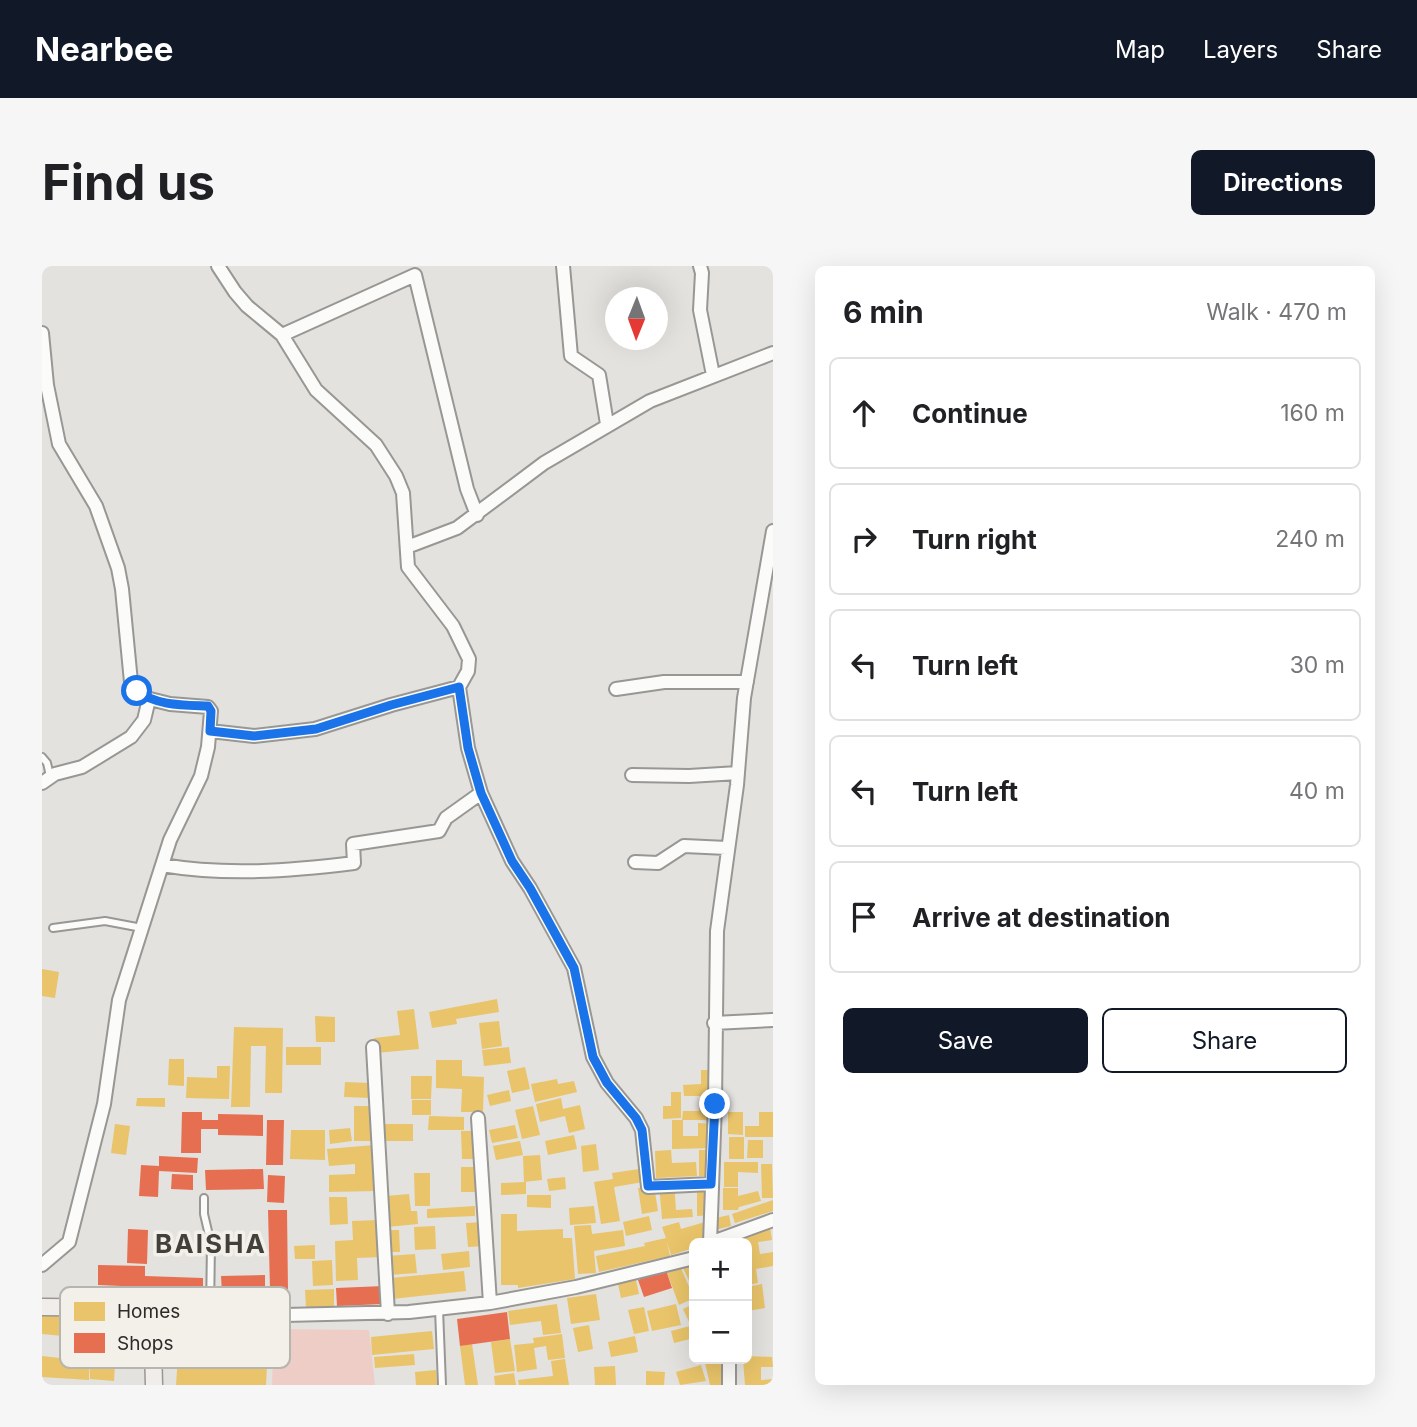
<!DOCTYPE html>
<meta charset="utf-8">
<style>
:root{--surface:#fff;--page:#f6f6f6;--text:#202124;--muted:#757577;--line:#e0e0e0;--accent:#111827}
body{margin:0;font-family:Inter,sans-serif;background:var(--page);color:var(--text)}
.controls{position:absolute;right:21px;bottom:21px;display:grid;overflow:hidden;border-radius:10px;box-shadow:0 7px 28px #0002}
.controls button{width:63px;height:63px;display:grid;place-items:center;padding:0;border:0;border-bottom:2px solid var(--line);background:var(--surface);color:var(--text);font:35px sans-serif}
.compass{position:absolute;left:563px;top:21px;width:63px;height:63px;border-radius:50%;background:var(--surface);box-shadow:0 7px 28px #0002;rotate:181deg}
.stop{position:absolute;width:21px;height:21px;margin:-16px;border:5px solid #1a73e8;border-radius:50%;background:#fff}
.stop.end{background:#1a73e8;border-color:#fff;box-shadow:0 2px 7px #0008}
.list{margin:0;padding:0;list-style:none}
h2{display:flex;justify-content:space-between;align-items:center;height:91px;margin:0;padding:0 28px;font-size:30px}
h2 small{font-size:23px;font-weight:400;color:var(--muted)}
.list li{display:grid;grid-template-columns:46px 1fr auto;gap:21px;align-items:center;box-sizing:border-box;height:112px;margin:0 14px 14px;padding:0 14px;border:2px solid var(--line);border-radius:10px}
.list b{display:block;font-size:26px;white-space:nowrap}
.list em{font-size:23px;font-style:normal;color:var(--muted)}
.actions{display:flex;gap:14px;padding:21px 28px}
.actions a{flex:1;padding:16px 0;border:2px solid var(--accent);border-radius:10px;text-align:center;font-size:24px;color:var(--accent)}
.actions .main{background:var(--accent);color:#fff}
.icon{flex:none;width:38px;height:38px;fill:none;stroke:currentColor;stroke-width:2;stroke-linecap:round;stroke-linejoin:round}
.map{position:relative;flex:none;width:731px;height:1119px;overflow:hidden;border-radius:10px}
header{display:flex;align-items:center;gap:42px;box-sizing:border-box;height:98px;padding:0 35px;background:var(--accent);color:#fff}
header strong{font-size:33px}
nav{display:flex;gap:38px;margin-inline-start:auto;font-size:24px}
.intro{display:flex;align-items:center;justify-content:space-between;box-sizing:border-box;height:168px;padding:0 42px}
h1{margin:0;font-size:49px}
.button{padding:18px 32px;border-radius:10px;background:var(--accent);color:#fff;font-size:24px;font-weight:700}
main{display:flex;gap:42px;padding:0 42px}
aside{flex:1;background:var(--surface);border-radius:10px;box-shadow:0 7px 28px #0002}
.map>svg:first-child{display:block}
.green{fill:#eecdc7}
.homes{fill:#e9c46a}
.shops{fill:#e76f51}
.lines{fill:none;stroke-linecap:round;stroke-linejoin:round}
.lane-casing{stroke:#989794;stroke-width:10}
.street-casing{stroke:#989794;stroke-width:16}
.secondary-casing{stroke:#989794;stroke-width:19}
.lane{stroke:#fbfbfa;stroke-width:6}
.street{stroke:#fbfbfa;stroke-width:12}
.secondary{stroke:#f0edea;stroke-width:16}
.route{stroke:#1a73e8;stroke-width:9}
.labels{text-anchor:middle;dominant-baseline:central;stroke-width:7;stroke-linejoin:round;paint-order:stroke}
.district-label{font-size:26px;font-weight:bold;letter-spacing:2px;fill:#42403b;stroke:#f3f0e9}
.key{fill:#f3f0e9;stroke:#b7b5af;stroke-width:2}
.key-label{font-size:19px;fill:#2c2b29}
</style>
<header>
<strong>Nearbee</strong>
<nav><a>Map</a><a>Layers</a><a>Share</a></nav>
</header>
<div class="intro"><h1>Find us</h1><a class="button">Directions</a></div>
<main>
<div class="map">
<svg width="731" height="1119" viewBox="0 0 731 1119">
<rect width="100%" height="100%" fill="#e3e2de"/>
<path class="green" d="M232 1063 327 1064 333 1119H230Z"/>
<path class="homes" d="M0 703 17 706 13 732 0 730Z
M455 733 457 746 414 753 415 758 390 762 387 746Z
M372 743 377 783 334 787 332 772 358 769 355 745Z
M273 750 293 751V776H274Z
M457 755 460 780 440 783 437 757Z
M192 761 241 762 240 827H223L224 780H209L208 841H189Z
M244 781H279V799H244Z
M467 781 469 797 442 800 440 784Z
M127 793H142V820L126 819Z
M394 794H420V810L442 811 441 846H419L420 823 394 822Z
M175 800H188L187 833 144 832 145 811 175 812Z
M483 801 488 823 470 827 465 805Z
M659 804H675L676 830H642L641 819 659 818Z
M369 810H390L389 833H369Z
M515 813 516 818 532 815 535 826 493 836 489 818Z
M303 816 328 817V832L302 831Z
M467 824 469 835 448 840 445 829Z
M629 826H639V852L621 853V840H629Z
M95 832H123V841L94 840Z
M519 832 521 843 538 839 543 863 527 867 523 850 498 856 494 838Z
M657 833H676V854H640L641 845H657Z
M370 834H389V849H370Z
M312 840H330V875H312Z
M491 840 498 869 480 873 473 844Z
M686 846H701V869L686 868Z
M717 846H731V871H703V860H717Z
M387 850 422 851V864H386Z
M630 854H641V870H656V857L675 858V882L630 883Z
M73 858 88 860 84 889 69 887Z
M342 858H371V875H342Z
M473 859 476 872 450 877 447 864Z
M308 862 310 875 288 878 287 864Z
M249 864H283V894L248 893Z
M419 865H436L437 893H420Z
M532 869 535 883 506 889 503 875Z
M687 871H702V893H687Z
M706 874H721V892H705Z
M478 875 481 889 454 894 451 880Z
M554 878 557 904 541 906 539 880Z
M332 879 334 925 287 926V909L313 908V898L287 900 285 883Z
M629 884 630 897 654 896 655 910 614 912 613 885Z
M657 884H672L671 910H657Z
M498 889 500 914 482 916 481 890Z
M682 896H716V907L696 906V921H682Z
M719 898H730L731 932H720Z
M419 901H435V926H419Z
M604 902 607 915 572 921 578 955 559 958 552 916 571 913 570 907Z
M372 907H388V940H373Z
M523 911 524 923 507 925 505 913Z
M484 916V928L459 929V917Z
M632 916 634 944 650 943 651 951 620 953 617 918Z
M655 918H670V949L655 950Z
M612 920 616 945 600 948 596 922Z
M681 922H696V930L716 925 719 935 697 941 696 944H681Z
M367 928 369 945H375L376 958 345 961 344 930Z
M485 929H509V942L485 941Z
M287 931H305L306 958 288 959Z
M731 934V945L693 957 690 948Z
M433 940V950L385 952V943Z
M552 940 554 957 528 959 527 942Z
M459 948H475V965L521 963V972H530L533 1013 476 1022V1019H459Z
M687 949 689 960 668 965 665 954Z
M607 950 610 964 584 970 581 956Z
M337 954 339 991 315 992 316 1014 294 1015 293 975 311 974 310 955Z
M442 956 443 980 426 981 424 957Z
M637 956 639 963 663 956 667 977H652V982L629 989 625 976 628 990 557 1006 554 990 603 980 602 977 624 972 620 961Z
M549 959 550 968 581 964 583 980 552 985 554 1007 536 1008 532 960Z
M393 960 394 983 373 984 372 961Z
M728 961 730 974 716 976 718 988 731 986V1000L714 1003 716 1017 705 1019V977H691L690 969Z
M344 964H357L358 986H346Z
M273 979V993H253L252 980Z
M427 985 428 1001 401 1004 399 988Z
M373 988 375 1007 347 1009 345 990Z
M290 994 291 1019 271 1020 270 995Z
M652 997V1018L649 1019 641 1002Z
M638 1000 652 1032 637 1039 624 1004Z
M422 1005 424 1025 350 1033 348 1012Z
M594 1014 597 1028 579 1032 576 1018Z
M720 1018 723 1042 705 1045V1021Z
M292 1023V1041L264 1042 263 1024Z
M554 1028 558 1054 529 1058 525 1032Z
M515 1038 519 1067 501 1069 499 1055 468 1059 466 1045Z
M634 1038 639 1059 610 1065 605 1045Z
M652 1038V1056L648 1058 641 1043Z
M602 1041 607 1065 592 1068 586 1044Z
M0 1044 34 1048 31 1071 0 1068Z
M152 1059 227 1064 224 1119H134L136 1090Z
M547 1059 551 1083 536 1086 531 1062Z
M652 1059V1072L632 1077 629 1065Z
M390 1065 392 1083 330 1089 329 1071Z
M520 1068 523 1092 506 1094 504 1080 492 1082 495 1103 475 1106 472 1079 492 1077 491 1072Z
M593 1070 596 1086 569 1091 566 1076Z
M28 1072 48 1073 47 1114 0 1111V1090L27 1093Z
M468 1073 473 1105 453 1107 449 1076Z
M430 1078 436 1119H423L418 1080Z
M372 1088 373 1099 333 1102 332 1091Z
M705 1090 730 1091 731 1101H719V1114L731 1113V1119H703L701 1093H705Z
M523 1093 527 1119H477L476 1114 511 1110 509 1095Z
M679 1094 684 1119H668L663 1097Z
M48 1098 73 1099 72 1115 48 1113Z
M659 1099 664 1115 638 1119 634 1106Z
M573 1100 574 1119H553L552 1101Z
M394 1104 395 1119H374L373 1106Z
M604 1105 623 1106 622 1119H604Z
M472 1107 474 1119H453L452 1110Z"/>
<path class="shops" d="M140 846H160V854H176V848L221 849V870L176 869V863H159V887H139Z
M225 854H242L241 899H224Z
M117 890 156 892 155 907 117 905 116 931 97 930 99 899 117 900Z
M221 903 222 923 164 924 163 904Z
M130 908 151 909V924L129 923Z
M226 909 243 910 242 937 225 936Z
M226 944H245L246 1023H228Z
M86 963 106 964 105 998 85 997Z
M56 999 103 1000V1010L161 1012V1031L102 1029V1021L56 1019Z
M624 1004 630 1022 602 1031 596 1014Z
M223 1009V1026L180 1028 179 1010Z
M342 1020V1038L295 1040 294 1022Z
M465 1046 468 1073 418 1080 415 1053Z"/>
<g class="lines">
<g class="lane-casing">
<path id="lane" d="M0 491 5 497 8 510
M11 662 63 655 100 662
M162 932V948L169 978 168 1046
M397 1043 400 1119"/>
</g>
<g class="street-casing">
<path id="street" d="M176 0 193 26 205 40 240 69 274 124 334 179 354 210 361 227 366 301 411 360 427 393 426 405 417 421 426 482 439 527 470 595 488 622 532 702 551 791 565 817 594 852 600 864 606 921 669 918
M521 0 529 90 557 109 565 158
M658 0 660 7 658 44 671 109
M0 67 5 119 17 178 54 240 76 302 80 323 89 416 104 432 128 438 166 441 169 445 166 481 159 510 128 574 77 734 62 838 27 976 0 999
M240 69 373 9 425 223 435 249
M365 281 415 262 502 197 608 135 731 87
M574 423 622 416H705
M168 465 212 470 273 463 349 439 417 421
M590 509 647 510 696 507
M0 517 13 508 40 501 89 471 102 454 107 433
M593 596 616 597 642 580 685 582
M120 599C185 610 247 605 312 597L311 578 397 565 404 552 439 527
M672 757 731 754
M331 781 346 1048
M436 852 448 1037
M668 977 673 838 675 665 695 519 702 432 731 265
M668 977 731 954
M110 1042 206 1050 367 1046 448 1037 534 1021 652 992
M687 1093V1119"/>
</g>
<g class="secondary-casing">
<path id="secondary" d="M0 1041 110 1042 112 1119"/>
</g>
<use href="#lane" class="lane"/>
<use href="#street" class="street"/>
<use href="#secondary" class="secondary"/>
</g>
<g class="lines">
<path class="route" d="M95 425C115 440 142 439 166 440L169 445 168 465 212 470 274 463 349 439 417 421 426 482 439 527 470 595 488 622 532 702 551 791 565 817 594 852 600 864 606 920 669 918 673 838"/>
</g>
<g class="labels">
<g class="district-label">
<text x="169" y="977">BAISHA</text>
</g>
</g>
<rect x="18" y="1021" width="230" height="81" rx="10" class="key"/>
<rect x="32" y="1036" width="31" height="19" fill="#e9c46a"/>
<rect x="32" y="1067" width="31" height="20" fill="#e76f51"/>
<g class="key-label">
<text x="75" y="1052">Homes</text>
<text x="75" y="1084">Shops</text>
</g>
</svg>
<div class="controls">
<button>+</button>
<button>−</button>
</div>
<svg class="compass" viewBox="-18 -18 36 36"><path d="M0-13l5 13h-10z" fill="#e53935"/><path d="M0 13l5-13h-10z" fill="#757577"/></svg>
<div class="stop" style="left:95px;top:425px"></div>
<div class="stop end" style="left:673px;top:838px"></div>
</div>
<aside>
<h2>6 min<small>Walk · 470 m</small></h2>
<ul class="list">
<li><svg class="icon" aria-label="ahead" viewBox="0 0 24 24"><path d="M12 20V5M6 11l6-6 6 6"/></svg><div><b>Continue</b></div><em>160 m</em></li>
<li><svg class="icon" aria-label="right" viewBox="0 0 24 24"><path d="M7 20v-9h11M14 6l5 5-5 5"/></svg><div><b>Turn right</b></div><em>240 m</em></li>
<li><svg class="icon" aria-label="left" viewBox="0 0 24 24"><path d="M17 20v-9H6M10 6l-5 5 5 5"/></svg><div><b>Turn left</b></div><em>30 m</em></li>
<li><svg class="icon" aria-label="left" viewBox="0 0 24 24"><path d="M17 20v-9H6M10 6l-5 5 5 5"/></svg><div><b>Turn left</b></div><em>40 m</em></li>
<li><svg class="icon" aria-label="arrive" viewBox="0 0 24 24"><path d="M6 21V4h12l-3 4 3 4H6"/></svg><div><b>Arrive at destination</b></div></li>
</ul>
<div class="actions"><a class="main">Save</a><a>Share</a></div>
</aside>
</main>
